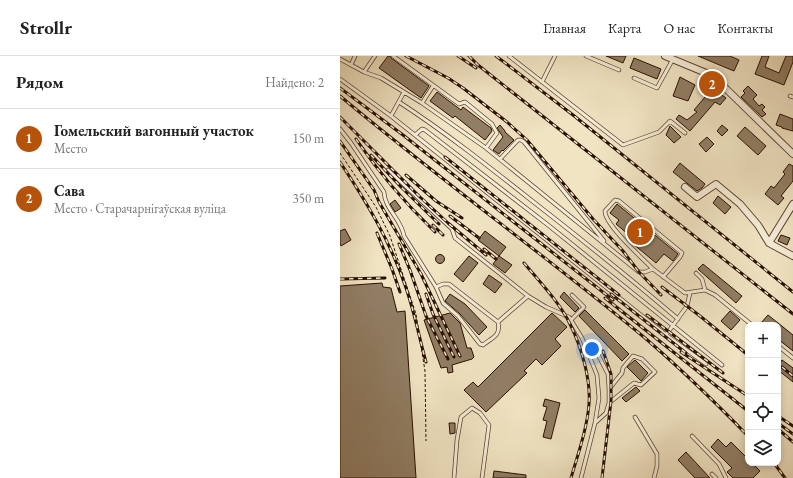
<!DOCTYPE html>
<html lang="ru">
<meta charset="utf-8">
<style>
:root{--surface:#fff;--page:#f6f6f6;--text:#222;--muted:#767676;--line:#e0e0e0;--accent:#b45309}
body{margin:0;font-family:"EB Garamond",serif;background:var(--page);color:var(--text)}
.controls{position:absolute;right:12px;bottom:12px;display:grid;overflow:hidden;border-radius:8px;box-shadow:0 2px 6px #0003}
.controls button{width:36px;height:36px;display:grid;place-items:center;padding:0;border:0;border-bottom:1px solid var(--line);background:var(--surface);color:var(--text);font:20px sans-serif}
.you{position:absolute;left:252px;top:293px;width:14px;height:14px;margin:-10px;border:3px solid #fff;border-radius:50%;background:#1a73e8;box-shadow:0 0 0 6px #1a73e833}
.badge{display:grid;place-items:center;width:26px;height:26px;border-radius:50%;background:var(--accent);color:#fff;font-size:13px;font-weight:700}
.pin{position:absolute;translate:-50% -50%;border:2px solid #fff;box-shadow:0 1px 4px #0006}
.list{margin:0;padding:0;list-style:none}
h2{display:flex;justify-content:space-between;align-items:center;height:52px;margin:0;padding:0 16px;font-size:17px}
h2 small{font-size:13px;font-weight:400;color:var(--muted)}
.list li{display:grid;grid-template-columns:26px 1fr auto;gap:12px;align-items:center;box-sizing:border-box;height:60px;padding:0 16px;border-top:1px solid var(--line)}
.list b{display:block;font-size:15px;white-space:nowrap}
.list p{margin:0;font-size:13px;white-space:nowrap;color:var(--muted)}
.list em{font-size:13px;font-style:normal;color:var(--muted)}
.icon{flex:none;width:22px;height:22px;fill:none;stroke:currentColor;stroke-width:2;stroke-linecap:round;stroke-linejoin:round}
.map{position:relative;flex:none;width:453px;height:422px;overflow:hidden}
header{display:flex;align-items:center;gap:24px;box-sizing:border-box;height:56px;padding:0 20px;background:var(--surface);border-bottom:1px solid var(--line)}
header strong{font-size:19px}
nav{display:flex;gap:22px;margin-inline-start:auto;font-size:14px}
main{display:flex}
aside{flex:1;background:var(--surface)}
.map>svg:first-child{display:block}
.building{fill:#917e65;stroke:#290f00}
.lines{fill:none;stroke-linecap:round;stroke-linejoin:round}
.lane-casing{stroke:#5b4431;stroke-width:4.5}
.street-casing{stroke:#5b4431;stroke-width:8}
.path{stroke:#290f00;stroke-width:1;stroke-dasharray:3 2;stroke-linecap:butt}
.lane{stroke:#f6edd8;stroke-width:3}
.street{stroke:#f6edd8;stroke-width:6}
.rail-casing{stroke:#290f00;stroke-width:3}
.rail{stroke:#f6edd8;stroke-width:1.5;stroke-dasharray:4.5;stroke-linecap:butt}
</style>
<header>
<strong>Strollr</strong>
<nav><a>Главная</a><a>Карта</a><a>О нас</a><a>Контакты</a></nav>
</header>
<main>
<aside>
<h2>Рядом<small>Найдено: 2</small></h2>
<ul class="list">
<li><span class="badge">1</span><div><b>Гомельский вагонный участок</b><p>Место</p></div><em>150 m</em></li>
<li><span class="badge">2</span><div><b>Сава</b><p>Место · Старачарнігаўская вуліца</p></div><em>350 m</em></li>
</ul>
</aside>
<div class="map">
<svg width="453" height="422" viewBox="0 0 453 422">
<rect width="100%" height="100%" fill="#f1e4c3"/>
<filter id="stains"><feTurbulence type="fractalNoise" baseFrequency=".005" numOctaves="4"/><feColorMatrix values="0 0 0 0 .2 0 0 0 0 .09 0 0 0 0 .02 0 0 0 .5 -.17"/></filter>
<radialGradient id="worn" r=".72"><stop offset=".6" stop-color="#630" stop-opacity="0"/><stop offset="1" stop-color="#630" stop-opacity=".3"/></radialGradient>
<path class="building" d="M48 0H50L51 2 89 30 81 42 39 12Z
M266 0H286L283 7Z
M358 0H390L399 4 394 15Z
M422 0H429L425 11 439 17 446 0H453V6L444 29 415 18Z
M294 2 321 13 317 23 290 12Z
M340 21 355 29 348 45 333 40Z
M367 28 386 42 380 49 375 46 350 75 336 63 339 59 347 64 357 56 354 54 365 41 363 39Z
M408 30 417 39 413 43 419 50 422 48 425 51 422 54 426 58 422 61 401 41 405 37 403 35Z
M97 36 121 54 123 51 151 72 152 75 145 84 115 60 113 62 90 45Z
M440 58 453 63V75L442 72V71L436 69Z
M160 69 165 75V76L174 84 163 95 162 94 159 98 153 94 163 81 157 72Z
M382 69 388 74 382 80 377 75Z
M330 70 341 81 334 87 326 79Z
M405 71 426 90 418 99 397 80Z
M367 81 374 88 366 96 359 88Z
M340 107 365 128 362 132 357 135 333 116Z
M449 108 453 110V125L441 140 444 142 438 149 425 138 431 130 434 132 445 118 443 116Z
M378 140 391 151 385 158 373 147Z
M55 144 61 152 55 156 50 148Z
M277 148 338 198 333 205 324 198 316 207 292 187 295 184 276 168 279 164 270 157Z
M5 173 11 184 1 190 0 187V175Z
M145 175 166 191 159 200 138 184Z
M441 179 450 182 447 189 438 185Z
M95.5 203a4.5 4.5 0 1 1 9 0a4.5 4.5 0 1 1-9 0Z
M129 200 138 207 123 226 114 218Z
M159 200 172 209 165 217 153 208Z
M363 208 402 240 396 247 358 213Z
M149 219 162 228 155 237 143 228Z
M42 227 43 231 51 232 57 256 65 255 76 422H0V230Z
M224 236 239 252 235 256 220 241Z
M110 238 125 248 147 271 139 279 120 258 105 245Z
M245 254 289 298 282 305 239 260Z
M390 255 400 264 391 274 381 265Z
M110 257 120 267 127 292H131L134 301 132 303 112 309 113 316 108 317 107 311 101 312 84 264Z
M212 257 227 271 215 283 221 290 202 309 196 303 184 315 187 317 146 356 124 334 133 326 138 331Z
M428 259 453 279V295L438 283V269H424L421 267Z
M295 304 308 317 301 325 287 311Z
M442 304 453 312V326L438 314V306L440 307Z
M296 331 300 335 286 346 282 342Z
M205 343 220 347 211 383 203 381 207 365 203 364 207 351 203 350Z
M109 367H115V377L110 378Z
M378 383 386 391 391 386 408 403V407H412L420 415 413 422H393L387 416 392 412 371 391Z
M346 396 370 422H355L338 404Z
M154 415 186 419V422H153Z"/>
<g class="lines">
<g class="lane-casing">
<path id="lane" d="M53 0 119 48 125 46 152 68 157 77 146 92
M169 0 283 89 319 76 330 65 345 77
M246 0 279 14
M0 3 24 16 41 22 82 47 146 92 299 216H305L313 213 345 237 365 234 375 239 412 269
M11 9 15 0
M24 16 35 0
M294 22 317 32 333 3
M0 23 51 60 64 36
M202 26 215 0
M450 40 453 41
M59 46C105 76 148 110 191 144 241 183 290 222 338 263
M82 47 93 30
M51 60 326 279 347 250 350 237
M0 73 11 87 44 136C45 154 61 162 64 180L96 231 103 228H109L158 266 188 240
M75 79 82 73 85 74 208 169 382 309
M160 103 178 84H181L184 86 264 185
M48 114 112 173 115 182 188 240 206 251 229 261 242 282 257 319 259 342 255 367 241 422
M313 213C303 203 264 168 265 155L275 144 279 145 342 197 340 201 323 221
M356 217 362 223 365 234
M96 231 103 247 118 260 140 288 143 289C153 281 161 280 158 266
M231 264 244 251 232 239
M326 279 366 308
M252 287 268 318 269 333 282 317 283 312 293 300 302 303 315 316 301 329 294 327 269 347 266 357 255 367
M438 290 453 302
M269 347V333
M295 361 317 398V410L314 422
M352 380 379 408 386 422
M372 418 376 422
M114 422 117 384 121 361 132 352 140 357 149 369 142 422"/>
</g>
<g class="street-casing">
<path id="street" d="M325 0 371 19 377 24 453 98
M345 131 357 141 376 128 400 148 418 169 429 187 453 200
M429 187 453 148"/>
</g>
<path class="path" d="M0 97 36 151 50 180 76 258 85 315 86 385"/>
<use href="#lane" class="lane"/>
<use href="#street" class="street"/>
<g class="rail-casing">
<path id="rail" d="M66 0 108 22 123 32 167 66 187 84 253 163 283 195 299 216 321 239
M118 0 136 12
M129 0 138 9 453 258
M156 0 233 59 453 236
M0 32 63 79 273 244
M0 40C99 123 205 199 305 282 341 313 375 346 408 380
M0 61 80 141 108 167 146 199
M16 83C39 117 65 147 95 176
M0 85 34 134 39 146 81 218 120 300
M31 99 61 131 99 168
M105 101 279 239
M0 106C26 145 50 185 65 229 74 254 79 281 86 306
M66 119 96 145 122 162
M110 160 139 182
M93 169 103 179
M37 177 52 213 60 236
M59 188 70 214 86 260 108 303
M144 193 156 203
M184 207C199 225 220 247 230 268 241 290 251 323 249 348 247 373 238 398 231 422
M0 223 45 222
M322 231 360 260 408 299
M86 238 93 258 114 301
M271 238 346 297
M265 242 408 355
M307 259 383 317
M341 296 408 340
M442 311 453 320
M438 360 453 370
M438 367 453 378
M438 373 453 386
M434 407 445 422
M262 422 271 345V318L263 295"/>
</g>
<use href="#rail" class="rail"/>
</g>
<rect width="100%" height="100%" filter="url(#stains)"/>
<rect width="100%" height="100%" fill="url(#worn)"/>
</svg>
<div class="controls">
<button>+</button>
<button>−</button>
<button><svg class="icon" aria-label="locate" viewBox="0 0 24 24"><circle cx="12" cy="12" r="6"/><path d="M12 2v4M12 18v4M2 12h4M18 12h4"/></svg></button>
<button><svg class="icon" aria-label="layers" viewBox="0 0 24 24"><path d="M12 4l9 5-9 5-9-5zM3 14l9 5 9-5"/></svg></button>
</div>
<div class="you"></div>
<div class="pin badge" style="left:300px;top:176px">1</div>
<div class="pin badge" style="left:372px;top:28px">2</div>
</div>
</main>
